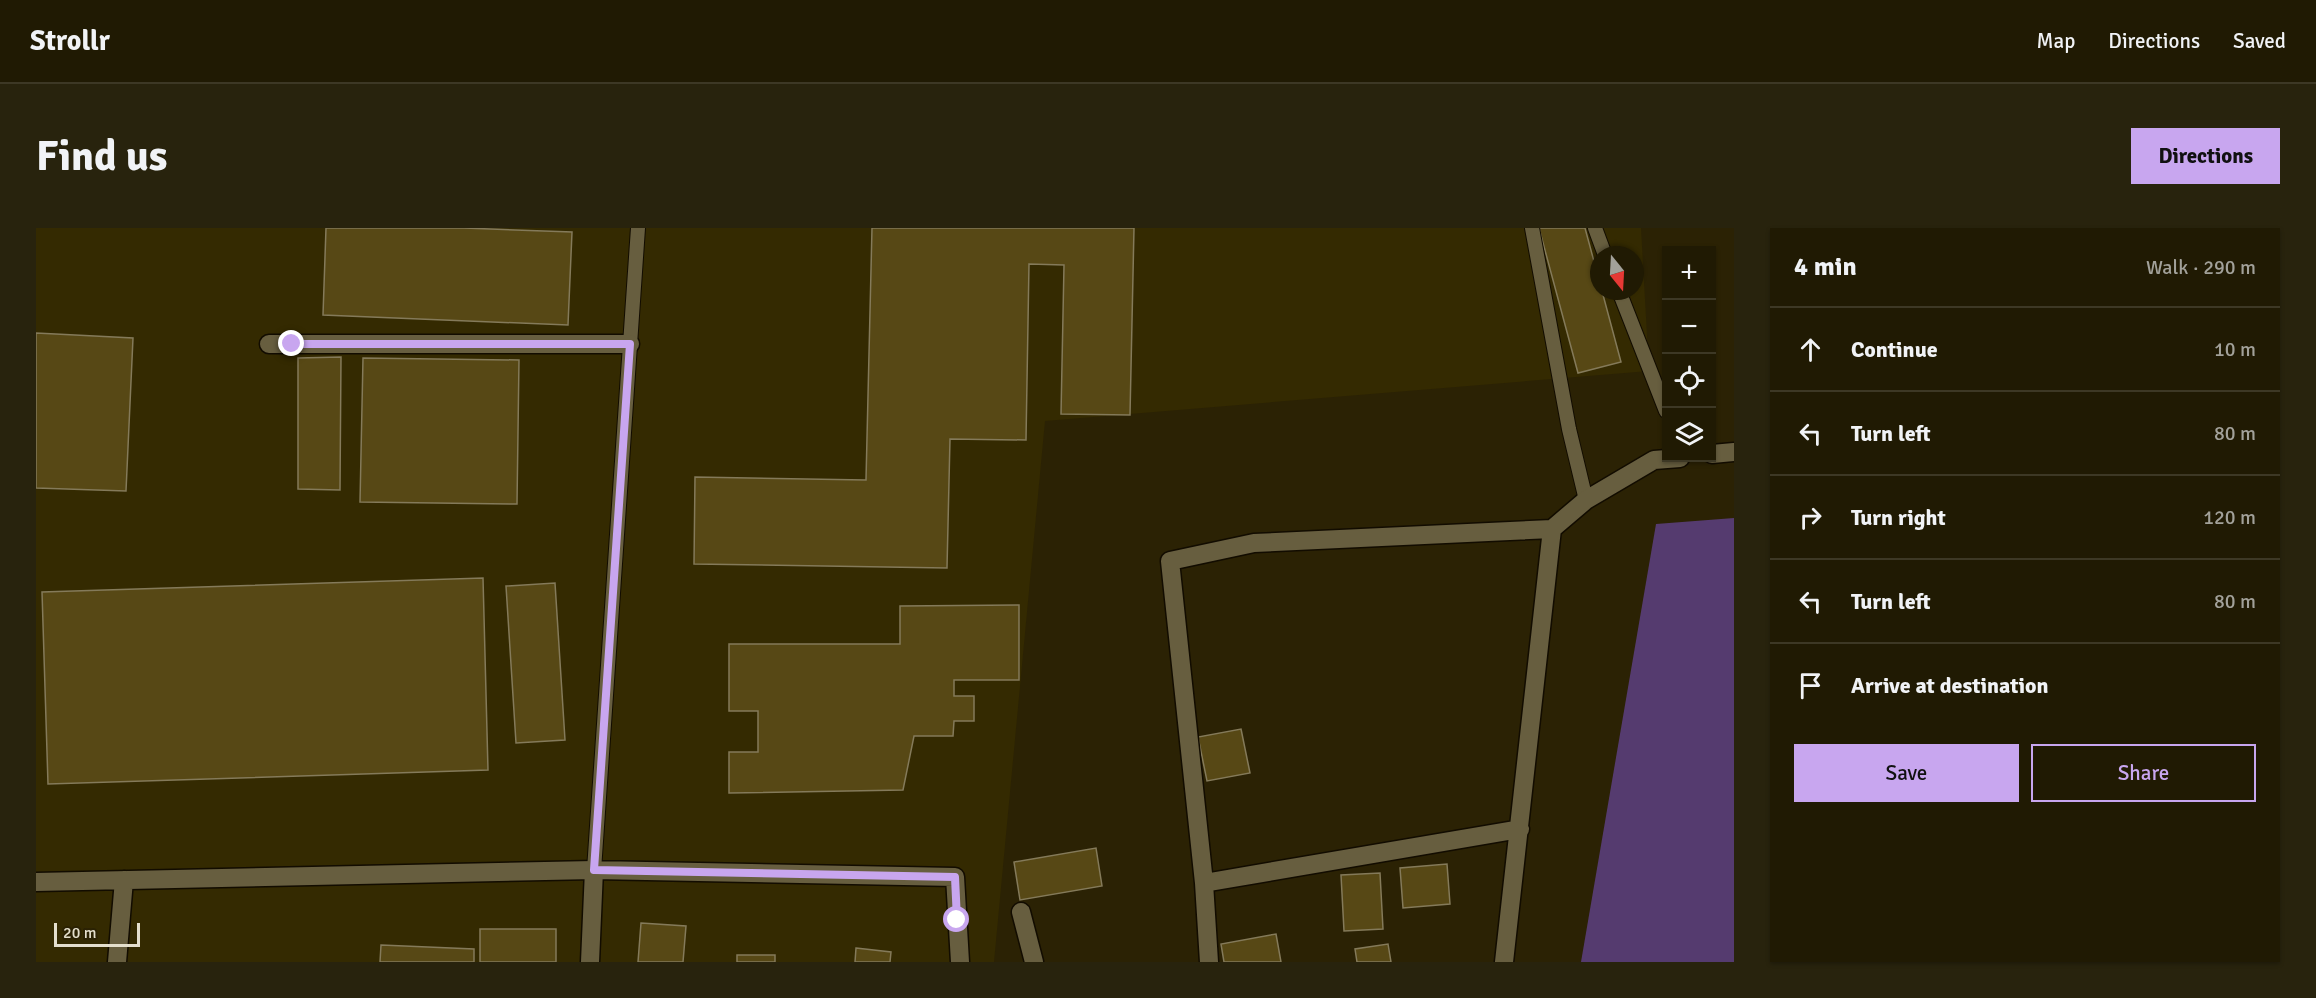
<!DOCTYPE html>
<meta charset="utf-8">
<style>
:root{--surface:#201a03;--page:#28230d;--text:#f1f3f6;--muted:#a2a19a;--line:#3d3825;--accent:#c8a6ef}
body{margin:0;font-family:Signika,sans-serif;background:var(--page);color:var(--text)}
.controls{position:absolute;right:18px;top:18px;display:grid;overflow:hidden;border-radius:0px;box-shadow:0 2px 4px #0004}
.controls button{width:54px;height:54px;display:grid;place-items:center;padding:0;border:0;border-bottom:2px solid var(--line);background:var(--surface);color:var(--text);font:30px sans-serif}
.compass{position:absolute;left:1554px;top:18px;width:54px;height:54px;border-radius:50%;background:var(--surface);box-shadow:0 2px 4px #0004;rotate:162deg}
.scale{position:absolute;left:18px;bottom:15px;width:86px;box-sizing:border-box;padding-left:6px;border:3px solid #e4dfcd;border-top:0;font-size:16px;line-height:21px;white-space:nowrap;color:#e4dfcd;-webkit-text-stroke:4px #2b2204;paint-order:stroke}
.stop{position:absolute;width:18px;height:18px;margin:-14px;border:4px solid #c8a6ef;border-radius:50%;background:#fff}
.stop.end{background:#c8a6ef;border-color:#fff;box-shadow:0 2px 6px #0008}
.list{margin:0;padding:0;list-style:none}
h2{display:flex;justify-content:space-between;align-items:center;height:78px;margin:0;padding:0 24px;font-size:26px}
h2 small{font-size:20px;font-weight:400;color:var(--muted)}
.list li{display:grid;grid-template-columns:39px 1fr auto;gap:18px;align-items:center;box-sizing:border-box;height:84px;padding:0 24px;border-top:2px solid var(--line)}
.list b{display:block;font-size:22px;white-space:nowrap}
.list em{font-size:20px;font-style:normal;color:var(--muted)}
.actions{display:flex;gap:12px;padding:18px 24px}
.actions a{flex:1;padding:14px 0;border:2px solid var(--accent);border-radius:0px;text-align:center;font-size:21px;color:var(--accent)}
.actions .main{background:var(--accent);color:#111}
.icon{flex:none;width:33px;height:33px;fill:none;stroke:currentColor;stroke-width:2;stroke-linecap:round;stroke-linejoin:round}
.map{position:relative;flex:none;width:1698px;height:734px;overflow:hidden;border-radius:0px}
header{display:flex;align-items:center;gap:36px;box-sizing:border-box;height:84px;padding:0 30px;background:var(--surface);border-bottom:2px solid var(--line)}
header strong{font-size:28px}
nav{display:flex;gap:33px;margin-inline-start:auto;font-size:21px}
.intro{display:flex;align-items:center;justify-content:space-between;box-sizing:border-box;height:144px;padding:0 36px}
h1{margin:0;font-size:42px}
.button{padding:15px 27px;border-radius:0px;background:var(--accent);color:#111;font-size:21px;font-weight:700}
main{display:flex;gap:36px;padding:0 36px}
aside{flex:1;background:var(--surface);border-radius:0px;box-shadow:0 2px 4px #0004}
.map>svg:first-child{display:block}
.built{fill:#342a01;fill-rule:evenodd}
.forest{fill:#553b6f}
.building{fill:#574815;stroke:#847a5a;stroke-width:1.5}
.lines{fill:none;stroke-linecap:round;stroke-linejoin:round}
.lane-casing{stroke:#120c00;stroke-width:16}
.street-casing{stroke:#120c00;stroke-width:21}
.lane{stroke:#675e3f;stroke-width:14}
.street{stroke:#675e3f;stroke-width:18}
.route{stroke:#c8a6ef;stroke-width:8}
</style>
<header>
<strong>Strollr</strong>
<nav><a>Map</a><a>Directions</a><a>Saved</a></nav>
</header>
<div class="intro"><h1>Find us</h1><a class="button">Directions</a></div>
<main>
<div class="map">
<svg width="1698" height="734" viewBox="0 0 1698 734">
<rect width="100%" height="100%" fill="#2b2204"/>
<path class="built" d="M0 0H1605L1613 143 1009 193 958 734H0ZM1563 27H1599V63H1563Z"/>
<path class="forest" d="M1698 290V734H1545L1620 296Z"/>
<path class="building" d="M290 0H428L536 4 532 97 287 87Z
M836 0H1098L1094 187 1025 186 1028 37 993 36 990 212 914 211 911 340 658 336 659 249 830 252Z
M1503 0H1549L1563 52V63H1566L1585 134 1542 145Z
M0 105 97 110 90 263 0 260Z
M305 129 304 262 262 261V130Z
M327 130 483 132 481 276 324 274Z
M447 350 452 542 12 556 6 364Z
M519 355 529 512 480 515 470 358Z
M983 377V452H918V468H938V493H918L917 508H878L867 562 693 565V524H722V483H693V416H864V378Z
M1205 501 1214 545 1171 553 1162 509Z
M1060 620 1066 658 984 672 978 634Z
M1411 636 1414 676 1367 680 1364 640Z
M1344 645 1347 701 1308 703 1305 647Z
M605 695 650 698 647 734H602Z
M444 701H520V734H444Z
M1240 706 1245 734H1188L1185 716Z
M1352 716 1355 734H1321L1319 721Z
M345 717 438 721V734H344Z
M820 720 855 724 854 734H819Z
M701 727H739V734H701Z"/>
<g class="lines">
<g class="lane-casing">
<path id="lane" d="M1496 0 1533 201 1550 272
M1559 0 1569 27
M1583 63 1630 183
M558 642 602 0"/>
</g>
<g class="street-casing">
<path id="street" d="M233 116H594
M1676 226 1698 224
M0 654 558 642 919 649 924 734
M1168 655 1484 601
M985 684 998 734
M81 734 88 652
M554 734 558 642
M1173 734 1168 655 1134 333 1218 315 1516 301
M1468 734 1516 301 1550 272 1618 232 1644 230"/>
</g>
<use href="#lane" class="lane"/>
<use href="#street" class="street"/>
</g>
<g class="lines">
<path class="route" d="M256 116H594L558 642 919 649 921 692"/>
</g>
</svg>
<div class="controls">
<button>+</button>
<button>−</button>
<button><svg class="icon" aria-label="locate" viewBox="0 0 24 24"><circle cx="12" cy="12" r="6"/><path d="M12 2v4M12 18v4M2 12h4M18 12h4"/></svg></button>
<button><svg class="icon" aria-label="layers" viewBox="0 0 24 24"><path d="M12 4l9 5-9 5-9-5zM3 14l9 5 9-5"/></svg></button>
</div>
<svg class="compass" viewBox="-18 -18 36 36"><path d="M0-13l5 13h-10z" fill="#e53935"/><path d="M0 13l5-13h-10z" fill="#a2a19a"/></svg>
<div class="scale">20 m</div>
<div class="stop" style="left:921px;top:692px"></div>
<div class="stop end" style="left:256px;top:116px"></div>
</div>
<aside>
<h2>4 min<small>Walk · 290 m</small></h2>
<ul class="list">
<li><svg class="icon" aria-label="ahead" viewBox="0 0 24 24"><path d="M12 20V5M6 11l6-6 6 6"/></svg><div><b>Continue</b></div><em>10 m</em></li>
<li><svg class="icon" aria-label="left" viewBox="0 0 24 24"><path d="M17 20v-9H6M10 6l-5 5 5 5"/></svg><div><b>Turn left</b></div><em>80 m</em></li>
<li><svg class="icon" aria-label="right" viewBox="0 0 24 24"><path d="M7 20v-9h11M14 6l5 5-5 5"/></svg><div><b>Turn right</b></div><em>120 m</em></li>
<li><svg class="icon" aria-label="left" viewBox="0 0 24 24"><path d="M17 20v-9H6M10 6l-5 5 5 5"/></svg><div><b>Turn left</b></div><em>80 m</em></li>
<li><svg class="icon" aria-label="arrive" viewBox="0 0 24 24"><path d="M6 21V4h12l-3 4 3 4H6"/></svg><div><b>Arrive at destination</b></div></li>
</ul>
<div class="actions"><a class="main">Save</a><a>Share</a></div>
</aside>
</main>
